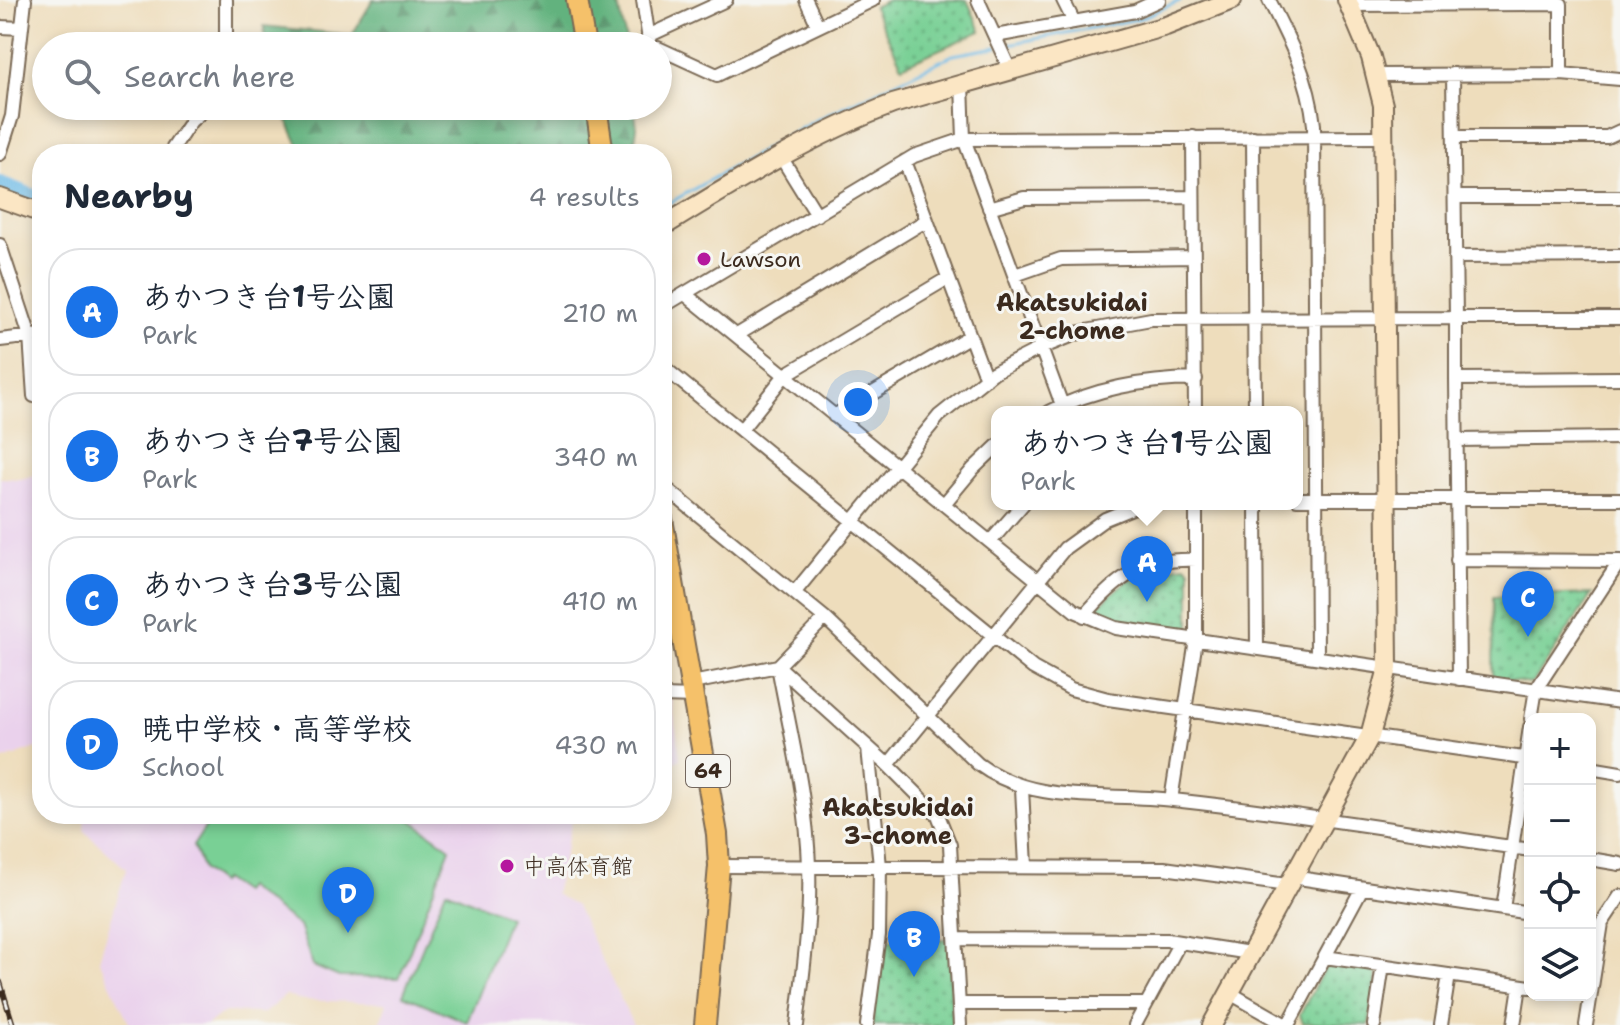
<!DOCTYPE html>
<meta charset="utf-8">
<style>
:root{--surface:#fff;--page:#f2f2f3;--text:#1f2937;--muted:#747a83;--line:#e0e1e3;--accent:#1a73e8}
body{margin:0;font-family:"Shantell Sans","Klee One",sans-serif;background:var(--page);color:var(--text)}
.controls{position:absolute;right:24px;bottom:24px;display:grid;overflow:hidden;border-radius:16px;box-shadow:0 4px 12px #0003}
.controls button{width:72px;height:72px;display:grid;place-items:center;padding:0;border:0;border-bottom:2px solid var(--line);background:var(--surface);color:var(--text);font:40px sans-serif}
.you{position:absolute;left:858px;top:402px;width:28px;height:28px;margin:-20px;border:6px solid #fff;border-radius:50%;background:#1a73e8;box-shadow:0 0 0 12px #1a73e833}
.badge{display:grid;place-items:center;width:52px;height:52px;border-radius:50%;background:var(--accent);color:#fff;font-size:26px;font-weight:700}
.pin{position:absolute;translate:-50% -66px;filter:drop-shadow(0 2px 4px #0008)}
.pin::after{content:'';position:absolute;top:42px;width:28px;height:24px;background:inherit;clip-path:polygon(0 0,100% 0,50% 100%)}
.popup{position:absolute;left:991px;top:406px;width:312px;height:104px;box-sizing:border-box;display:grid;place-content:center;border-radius:16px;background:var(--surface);filter:drop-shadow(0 2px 6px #0005);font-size:26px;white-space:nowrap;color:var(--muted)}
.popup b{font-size:30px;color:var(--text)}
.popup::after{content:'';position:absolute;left:50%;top:100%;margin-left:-16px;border:16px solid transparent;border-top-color:var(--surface)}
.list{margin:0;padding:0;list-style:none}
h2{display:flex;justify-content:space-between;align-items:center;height:104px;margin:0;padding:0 32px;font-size:34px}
h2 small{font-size:26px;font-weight:400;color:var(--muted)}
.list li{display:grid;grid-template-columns:52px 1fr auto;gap:24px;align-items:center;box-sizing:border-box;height:128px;margin:0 16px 16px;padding:0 16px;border:2px solid var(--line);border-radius:32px}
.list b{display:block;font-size:30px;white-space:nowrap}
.list p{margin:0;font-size:26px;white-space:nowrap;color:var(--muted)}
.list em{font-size:26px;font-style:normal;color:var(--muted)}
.icon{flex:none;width:44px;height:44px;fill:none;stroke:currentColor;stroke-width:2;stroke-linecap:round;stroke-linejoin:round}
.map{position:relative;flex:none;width:1620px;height:1025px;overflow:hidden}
.search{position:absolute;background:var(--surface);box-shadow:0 4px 12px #0003;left:32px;top:32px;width:640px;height:88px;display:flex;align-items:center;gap:20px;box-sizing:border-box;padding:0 28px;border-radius:44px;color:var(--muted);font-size:30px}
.panel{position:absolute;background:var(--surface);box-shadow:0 4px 12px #0003;left:32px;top:144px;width:640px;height:680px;border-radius:32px}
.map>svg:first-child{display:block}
.built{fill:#ead1ec}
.grass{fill:#79d095;stroke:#5a7d5a;stroke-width:2}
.forest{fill:url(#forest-firs);stroke:#4e6e4e;stroke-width:2}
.park{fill:url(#park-dots);stroke:#5a7d5a;stroke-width:2}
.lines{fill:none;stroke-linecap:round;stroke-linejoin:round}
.stream{stroke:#6cbae6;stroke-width:3}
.river{stroke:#6cbae6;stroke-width:20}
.street-casing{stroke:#7a6955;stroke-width:16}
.secondary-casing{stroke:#7a6955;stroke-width:22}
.primary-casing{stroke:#7a6955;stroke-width:24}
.street{stroke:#fff;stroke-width:12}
.secondary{stroke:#fbe6c4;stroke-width:18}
.primary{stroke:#f5c16b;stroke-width:20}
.rail-casing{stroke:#3b2a1e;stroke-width:6}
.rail{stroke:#f6f6f2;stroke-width:3;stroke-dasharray:9;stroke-linecap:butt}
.poi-dot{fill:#b5179e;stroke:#f6f6f2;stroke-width:3}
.labels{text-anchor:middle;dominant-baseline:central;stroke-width:6;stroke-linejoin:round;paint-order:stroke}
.shield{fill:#f6f6f2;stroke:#73675e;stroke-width:2}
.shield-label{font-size:20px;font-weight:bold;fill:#3b2a1e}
.poi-label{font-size:22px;fill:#3b2a1e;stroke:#f6f6f2;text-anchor:start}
.neighbourhood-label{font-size:24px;font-weight:bold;fill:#3b2a1e;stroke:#f6f6f2}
</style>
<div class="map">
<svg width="1620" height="1025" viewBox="0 0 1620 1025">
<defs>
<pattern id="forest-firs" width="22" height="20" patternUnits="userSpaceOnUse" patternTransform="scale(2)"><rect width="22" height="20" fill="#62b27e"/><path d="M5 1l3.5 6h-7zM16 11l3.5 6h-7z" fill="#529167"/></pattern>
<pattern id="park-dots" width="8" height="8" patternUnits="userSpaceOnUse" patternTransform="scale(2)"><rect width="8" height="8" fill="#79d095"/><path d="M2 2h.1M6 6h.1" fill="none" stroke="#64a979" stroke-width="1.8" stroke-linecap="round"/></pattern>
</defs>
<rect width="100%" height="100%" fill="#f6f6f2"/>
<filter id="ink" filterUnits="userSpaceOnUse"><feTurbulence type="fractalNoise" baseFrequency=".0125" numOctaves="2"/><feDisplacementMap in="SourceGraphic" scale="16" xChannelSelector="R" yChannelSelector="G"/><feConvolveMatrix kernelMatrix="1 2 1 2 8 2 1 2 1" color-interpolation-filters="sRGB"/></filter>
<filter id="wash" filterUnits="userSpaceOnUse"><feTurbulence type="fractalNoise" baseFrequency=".006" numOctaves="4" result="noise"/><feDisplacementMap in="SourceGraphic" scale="32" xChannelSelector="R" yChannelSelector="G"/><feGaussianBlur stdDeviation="1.8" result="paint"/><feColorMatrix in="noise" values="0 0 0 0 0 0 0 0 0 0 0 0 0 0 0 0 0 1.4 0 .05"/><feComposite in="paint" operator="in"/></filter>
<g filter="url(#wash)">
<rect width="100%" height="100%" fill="#eeddbc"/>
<path class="built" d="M42 473V746L0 761V478L21 479Z
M671 695 680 759 662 769V696Z
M85 814H584L572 821 555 894 576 906 633 1025H379L387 1003 299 1000 286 995 264 1013 225 1012 207 1025H130L99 960 126 869 84 831Z"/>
<path class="grass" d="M214 814H403L450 848 399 978 339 977 313 966 299 926 246 887 242 892 223 879 220 883 203 870 193 846Z
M446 890 509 917 467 1022 403 995Z"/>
<path class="forest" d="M373 0H618L627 46H265L264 26 352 35Z
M281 106H634L637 127 633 154H303Z"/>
<path class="park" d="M888 0H967L981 31 902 66 873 7Z
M1186 565 1190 569V628L1187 632 1122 623 1098 615 1096 609C1131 574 1137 572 1186 565Z
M1592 594 1534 681 1530 684 1493 678 1494 597Z
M949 939 952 1025H872L883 940Z
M1337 962 1372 967 1377 976 1369 1025 1303 1023 1300 1015 1324 969Z"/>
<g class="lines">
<path class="stream" d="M1004 45 1138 19 1182 0
M662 207 816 120 953 55 997 47"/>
<path class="river" d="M0 186 42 202"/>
</g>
</g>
<g filter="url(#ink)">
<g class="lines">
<g class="street-casing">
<path id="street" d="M226 0V46
M643 0 649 40
M806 0 818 26
M978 0 1010 70
M1063 0 1074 22
M1269 0C1290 41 1309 78 1314 125L1317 657
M1350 5 1561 4V74
M0 27 22 28
M648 36 726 0
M995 36 1135 11 1159 0
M658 48 717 75 873 0
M1377 75 1561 74 1620 79
M962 84 964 139 1062 405
M1193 137 1195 412
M1253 137 1255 412
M1455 137H1607L1620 131
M0 154 12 116 25 0
M169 154 191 121 209 106
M781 157 817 215
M905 161 986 379
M1455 197H1620
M989 208 1024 198 1193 197
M0 245 30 336 34 396
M1455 257 1620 256
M1015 275 1061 259 1194 257
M685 294 1075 611 1116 628 1620 702
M662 307 914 156 964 139 1384 137
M1620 318H1456V379L1620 378
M737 335 927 220
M0 340 42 335
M662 366 1033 668 1071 689 1108 699 1530 759
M1456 379 1459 679
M1048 412C1095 388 1144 380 1196 379
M834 416 970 336
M741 430 785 375 948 278
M1457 440 1620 438
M662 485 825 618 978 764C1035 806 1105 792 1173 800 1292 813 1411 832 1530 850
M1297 499H1620
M944 504 973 469 997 446
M1256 504 1257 648
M990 542 1023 504
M1457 560 1620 561
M795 592 939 416 994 372 1041 348 1081 332 1151 319 1456 318 1453 74
M1084 616C1117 577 1142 558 1196 560
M662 626 681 623
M778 666 888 765 938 815 950 845 960 1025
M778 666C790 732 807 798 809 866 811 919 803 972 797 1025
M692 683 778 666 825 618
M662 696 694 697
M1531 719 1536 689 1620 561
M888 765 1065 548 1105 519 1132 508 1149 504
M1590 768 1620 773
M1022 788 1026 866
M1171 800 1196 640V504
M1590 859 1620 864
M719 866 1164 868 1287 885
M1292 877 1530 913
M1503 909 1530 727
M956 939 1167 940 1250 953
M1325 957 1530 987
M1230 993 1286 1025
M961 1004H1146
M867 1025 879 935 880 866 868 748
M1135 1025 1180 942
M1288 1025 1362 888
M1374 1025 1383 965
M1441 1025 1449 975
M1514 1025 1520 986
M1586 1025 1602 923 1620 896"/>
</g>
<g class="secondary-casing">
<path id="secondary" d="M0 198 42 213
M662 227C737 181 811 135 893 104L1166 26 1232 0
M1212 1025 1370 736 1388 668 1383 105 1371 57 1347 0"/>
</g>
<g class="primary-casing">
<path id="primary" d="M577 0 585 46
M596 106 603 154
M662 519 717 834 719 866 705 1025"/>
</g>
<use href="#street" class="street"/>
<use href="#secondary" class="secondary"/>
<use href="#primary" class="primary"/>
<g class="rail-casing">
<path id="rail" d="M0 982 13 1025"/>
</g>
<use href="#rail" class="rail"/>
</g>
</g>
<g class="poi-dot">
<circle cx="704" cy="259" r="8"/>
<circle cx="507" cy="866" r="8"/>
</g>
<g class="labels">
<rect class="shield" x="686" y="755" width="44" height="32" rx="6"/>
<g class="shield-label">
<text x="708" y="771">64</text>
</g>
<g class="poi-label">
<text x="720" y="259">Lawson</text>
<text x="523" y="866">中高体育館</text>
</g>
<g class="neighbourhood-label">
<text x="1072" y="303">Akatsukidai<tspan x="1072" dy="28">2-chome</tspan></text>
<text x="898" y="808">Akatsukidai<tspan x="898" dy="28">3-chome</tspan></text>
</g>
</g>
</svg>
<div class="controls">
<button>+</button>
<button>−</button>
<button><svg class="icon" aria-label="locate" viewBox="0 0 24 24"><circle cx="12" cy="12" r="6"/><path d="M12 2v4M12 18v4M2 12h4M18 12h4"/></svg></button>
<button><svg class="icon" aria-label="layers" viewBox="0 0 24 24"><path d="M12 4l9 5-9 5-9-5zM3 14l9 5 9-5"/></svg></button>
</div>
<div class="you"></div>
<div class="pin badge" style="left:1147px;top:602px">A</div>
<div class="popup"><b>あかつき台1号公園</b>Park</div>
<div class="pin badge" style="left:914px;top:977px">B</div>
<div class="pin badge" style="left:1528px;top:637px">C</div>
<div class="pin badge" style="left:348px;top:933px">D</div>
<div class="search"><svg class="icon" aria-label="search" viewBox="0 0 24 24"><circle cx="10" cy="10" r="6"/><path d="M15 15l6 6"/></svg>Search here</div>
<section class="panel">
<h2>Nearby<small>4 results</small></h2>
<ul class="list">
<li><span class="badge">A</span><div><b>あかつき台1号公園</b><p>Park</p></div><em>210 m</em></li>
<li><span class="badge">B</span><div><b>あかつき台7号公園</b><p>Park</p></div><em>340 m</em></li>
<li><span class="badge">C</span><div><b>あかつき台3号公園</b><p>Park</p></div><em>410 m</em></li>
<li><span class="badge">D</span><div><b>暁中学校・高等学校</b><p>School</p></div><em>430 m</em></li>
</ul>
</section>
</div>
